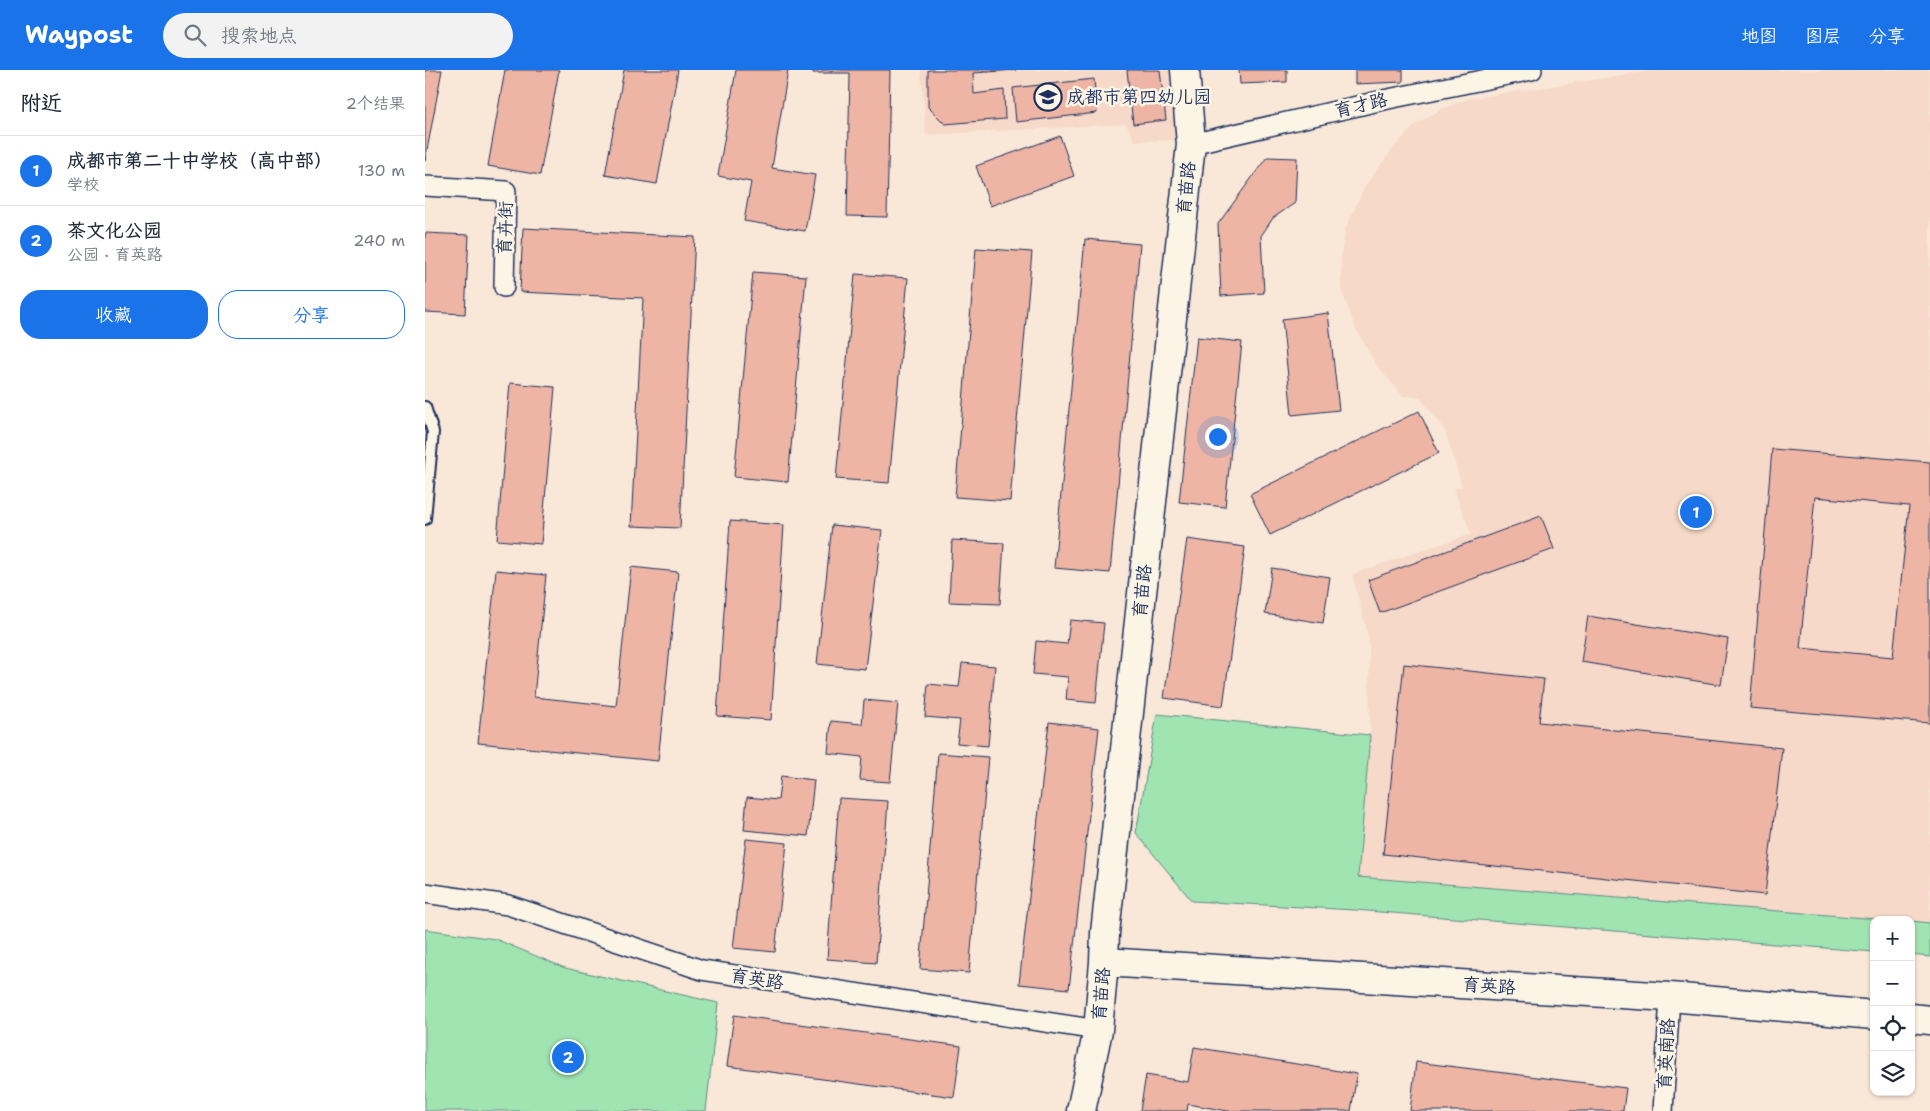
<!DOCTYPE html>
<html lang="zh">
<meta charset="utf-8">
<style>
:root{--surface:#fff;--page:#f2f2f3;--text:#1f2937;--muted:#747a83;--line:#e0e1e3;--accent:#1a73e8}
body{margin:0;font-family:"Shantell Sans","LXGW WenKai TC",sans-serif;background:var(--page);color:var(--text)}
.controls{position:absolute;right:15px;bottom:15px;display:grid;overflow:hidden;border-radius:10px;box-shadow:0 1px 4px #0004}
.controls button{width:45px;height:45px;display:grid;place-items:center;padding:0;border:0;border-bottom:1px solid var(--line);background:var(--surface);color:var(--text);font:25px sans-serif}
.you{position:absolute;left:792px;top:366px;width:18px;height:18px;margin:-12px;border:4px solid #fff;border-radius:50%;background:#1a73e8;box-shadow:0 0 0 8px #1a73e833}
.badge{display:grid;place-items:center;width:32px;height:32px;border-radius:50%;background:var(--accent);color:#fff;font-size:16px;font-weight:700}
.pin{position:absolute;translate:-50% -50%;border:2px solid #fff;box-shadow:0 1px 5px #0006}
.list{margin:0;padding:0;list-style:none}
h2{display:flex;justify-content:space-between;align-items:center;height:65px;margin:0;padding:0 20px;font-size:21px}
h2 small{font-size:16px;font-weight:400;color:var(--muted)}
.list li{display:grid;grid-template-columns:32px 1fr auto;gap:15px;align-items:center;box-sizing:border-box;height:70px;padding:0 20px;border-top:1px solid var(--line)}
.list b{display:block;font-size:19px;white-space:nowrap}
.list p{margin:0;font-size:16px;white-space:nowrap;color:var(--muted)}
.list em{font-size:16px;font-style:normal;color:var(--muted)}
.actions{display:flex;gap:10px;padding:15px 20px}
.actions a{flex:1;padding:11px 0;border:1px solid var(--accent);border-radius:20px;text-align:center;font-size:18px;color:var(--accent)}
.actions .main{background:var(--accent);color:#fff}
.icon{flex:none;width:28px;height:28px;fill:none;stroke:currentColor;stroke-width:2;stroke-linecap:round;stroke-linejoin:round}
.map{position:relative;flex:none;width:1505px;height:1041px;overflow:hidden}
header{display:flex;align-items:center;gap:30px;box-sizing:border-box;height:70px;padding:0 25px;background:var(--accent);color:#fff}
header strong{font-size:24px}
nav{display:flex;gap:28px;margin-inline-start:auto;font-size:18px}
.search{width:350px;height:45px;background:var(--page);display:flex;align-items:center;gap:12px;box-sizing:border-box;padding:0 18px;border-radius:28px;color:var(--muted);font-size:19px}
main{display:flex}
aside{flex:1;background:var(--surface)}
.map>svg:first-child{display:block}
.built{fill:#f6d9c8}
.green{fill:#a0e5b1;stroke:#5e8a88}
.building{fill:#eeb5a4;stroke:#1b2f5e;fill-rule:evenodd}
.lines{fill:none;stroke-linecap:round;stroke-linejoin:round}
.lane-casing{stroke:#1b2f5e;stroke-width:14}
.street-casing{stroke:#1b2f5e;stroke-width:22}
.secondary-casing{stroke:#1b2f5e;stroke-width:31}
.lane{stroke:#fcf5e5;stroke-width:10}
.street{stroke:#fcf5e5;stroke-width:19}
.secondary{stroke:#fcf5e5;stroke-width:28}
.labels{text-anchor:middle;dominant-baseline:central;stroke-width:5;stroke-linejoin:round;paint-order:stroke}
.poi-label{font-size:18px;fill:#1b2f5e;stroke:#fcf5e5;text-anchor:start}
.street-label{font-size:18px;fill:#1b2f5e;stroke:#fcf5e5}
</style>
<header>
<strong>Waypost</strong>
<div class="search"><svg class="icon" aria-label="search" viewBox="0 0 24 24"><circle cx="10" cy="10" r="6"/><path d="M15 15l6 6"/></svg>搜索地点</div>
<nav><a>地图</a><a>图层</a><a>分享</a></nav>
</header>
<main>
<aside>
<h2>附近<small>2个结果</small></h2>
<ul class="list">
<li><span class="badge">1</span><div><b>成都市第二十中学校（高中部）</b><p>学校</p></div><em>130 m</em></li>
<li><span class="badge">2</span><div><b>茶文化公园</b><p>公园 · 育英路</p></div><em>240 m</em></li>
</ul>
<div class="actions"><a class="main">收藏</a><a>分享</a></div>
</aside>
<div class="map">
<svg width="1505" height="1041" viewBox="0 0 1505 1041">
<rect width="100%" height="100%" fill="#f9e8d8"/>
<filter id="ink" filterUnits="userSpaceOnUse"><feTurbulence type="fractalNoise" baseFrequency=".02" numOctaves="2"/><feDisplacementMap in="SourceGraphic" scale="10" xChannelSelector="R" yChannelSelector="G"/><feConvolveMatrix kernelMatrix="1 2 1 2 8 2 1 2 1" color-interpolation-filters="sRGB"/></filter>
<g filter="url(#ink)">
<path class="built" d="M496 0H746L753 70 710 71 701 54 501 65Z
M1232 0H1505V853L1486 851V850H1465L933 807 945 665 944 570 927 504 1046 464 1029 419 1037 416 1020 361 995 327 978 326 951 295 931 259 916 219V186L920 160 940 116 969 77 991 54 1019 38 1042 29Z"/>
<path class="green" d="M732 644 945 665 933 807 1465 850H1449V882L930 840 767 831 711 763Z
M1486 851 1505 853V887L1486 885Z
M0 859 70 869 140 898 293 933 281 1041H0Z"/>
<path class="building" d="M0 0H17L0 91Z
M80 0H134L115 105 63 96Z
M199 0H253L232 114 180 105Z
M311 0H363L347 98 390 105 380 161 319 151 326 112 293 106Z
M388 0H465L462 147 422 146 425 3H388Z
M503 0H591L548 3 549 24 579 20 580 49 520 54 503 37Z
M702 0H735L741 50 708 54Z
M814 0H862V12L815 14Z
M930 0H978V12L930 14Z
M669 9 672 43 591 52 588 18Z
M635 66 649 106 565 136 551 96Z
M842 87 872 88 870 133 848 148 836 166 839 223 796 226 793 154Z
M98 158 270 167 255 458 206 456 218 228 95 222Z
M0 163 44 165 40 244 0 242Z
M660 169 715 174 685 503 629 498Z
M551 178 607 182 585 431 530 427Z
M328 202 381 206 363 412 309 407Z
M430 204 483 208 464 413 411 409Z
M903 243 914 340 867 345 857 249Z
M772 267 817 272 800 437 754 432Z
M85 313 130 317 116 474 72 470Z
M994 341 1014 383 845 465 825 424Z
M1347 379 1505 392V653L1325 638ZM1390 427 1484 436 1468 587 1375 578Z
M1116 446 1129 479 955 543 943 510Z
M305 451 359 455 346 650 292 646Z
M407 455 457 460 440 599 392 594Z
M762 469 820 477 798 636 739 628Z
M527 470 579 473 575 534 524 532Z
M206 497 253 502 233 691 53 673 71 500 121 505 109 627 191 636Z
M847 498 905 507 898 553 840 544Z
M1163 546 1303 569 1296 615 1156 592Z
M645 550 679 553 671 633 641 630 643 607 608 604 611 571 642 574Z
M537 593 570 596 563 676 532 673 535 650 500 647 503 614 534 617Z
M979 594 1119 609 1114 652 1357 678 1340 825 958 784Z
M439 630 473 633 465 712 435 710 437 687 403 683 406 651 437 654Z
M624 652 674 658 644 919 594 914Z
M513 683 563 687 544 903 495 899Z
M356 706 389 710 383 766 319 760 322 727 353 730Z
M414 728 463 731 451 893 402 889Z
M321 769 362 773 350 882 308 878Z
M309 945 536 976 529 1027 302 996Z
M769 977 932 1004 926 1041H803L763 1034 762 1041H715L721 1005 763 1012Z
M991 992 1201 1018 1198 1041H985Z"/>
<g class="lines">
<g class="lane-casing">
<path id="lane" d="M0 337 8 362 0 449"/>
</g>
<g class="street-casing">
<path id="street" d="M766 74 963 29 1107 0
M0 116 81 121 79 217
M0 823 83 835 277 900 673 960
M1238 1041 1245 927"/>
</g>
<g class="secondary-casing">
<path id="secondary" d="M679 892 1245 927 1449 945
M1486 948 1505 950
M656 1041 673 960 679 892 680 863 766 74 760 0"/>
</g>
<use href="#lane" class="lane"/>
<use href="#street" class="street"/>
<use href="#secondary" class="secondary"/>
</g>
</g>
<defs>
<g id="school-ring" transform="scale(1.4375)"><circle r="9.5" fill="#fcf5e5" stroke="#1b2f5e" stroke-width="1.5"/><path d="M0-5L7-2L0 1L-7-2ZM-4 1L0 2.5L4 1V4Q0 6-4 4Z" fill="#1b2f5e"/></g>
</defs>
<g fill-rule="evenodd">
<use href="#school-ring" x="623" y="27"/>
</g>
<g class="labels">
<g class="poi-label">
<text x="642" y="27">成都市第四幼儿园</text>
</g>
<g class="street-label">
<text transform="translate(936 35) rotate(-13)">育才路</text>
<text transform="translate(761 118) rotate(-84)">育苗路</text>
<text transform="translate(80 158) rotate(-88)">育卉街</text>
<text transform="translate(717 521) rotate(-84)">育苗路</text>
<text transform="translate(332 909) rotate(9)">育英路</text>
<text transform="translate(1064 916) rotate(4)">育英路</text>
<text transform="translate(676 924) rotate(-85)">育苗路</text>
<text transform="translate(1241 984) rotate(-87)">育英南路</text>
</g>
</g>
</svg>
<div class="controls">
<button>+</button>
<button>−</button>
<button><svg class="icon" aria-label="locate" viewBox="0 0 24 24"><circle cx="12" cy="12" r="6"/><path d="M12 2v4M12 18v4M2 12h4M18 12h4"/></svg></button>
<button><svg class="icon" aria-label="layers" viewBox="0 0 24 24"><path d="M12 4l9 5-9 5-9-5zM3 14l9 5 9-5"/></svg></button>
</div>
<div class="you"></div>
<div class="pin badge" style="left:1271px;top:442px">1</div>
<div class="pin badge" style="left:143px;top:987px">2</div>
</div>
</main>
